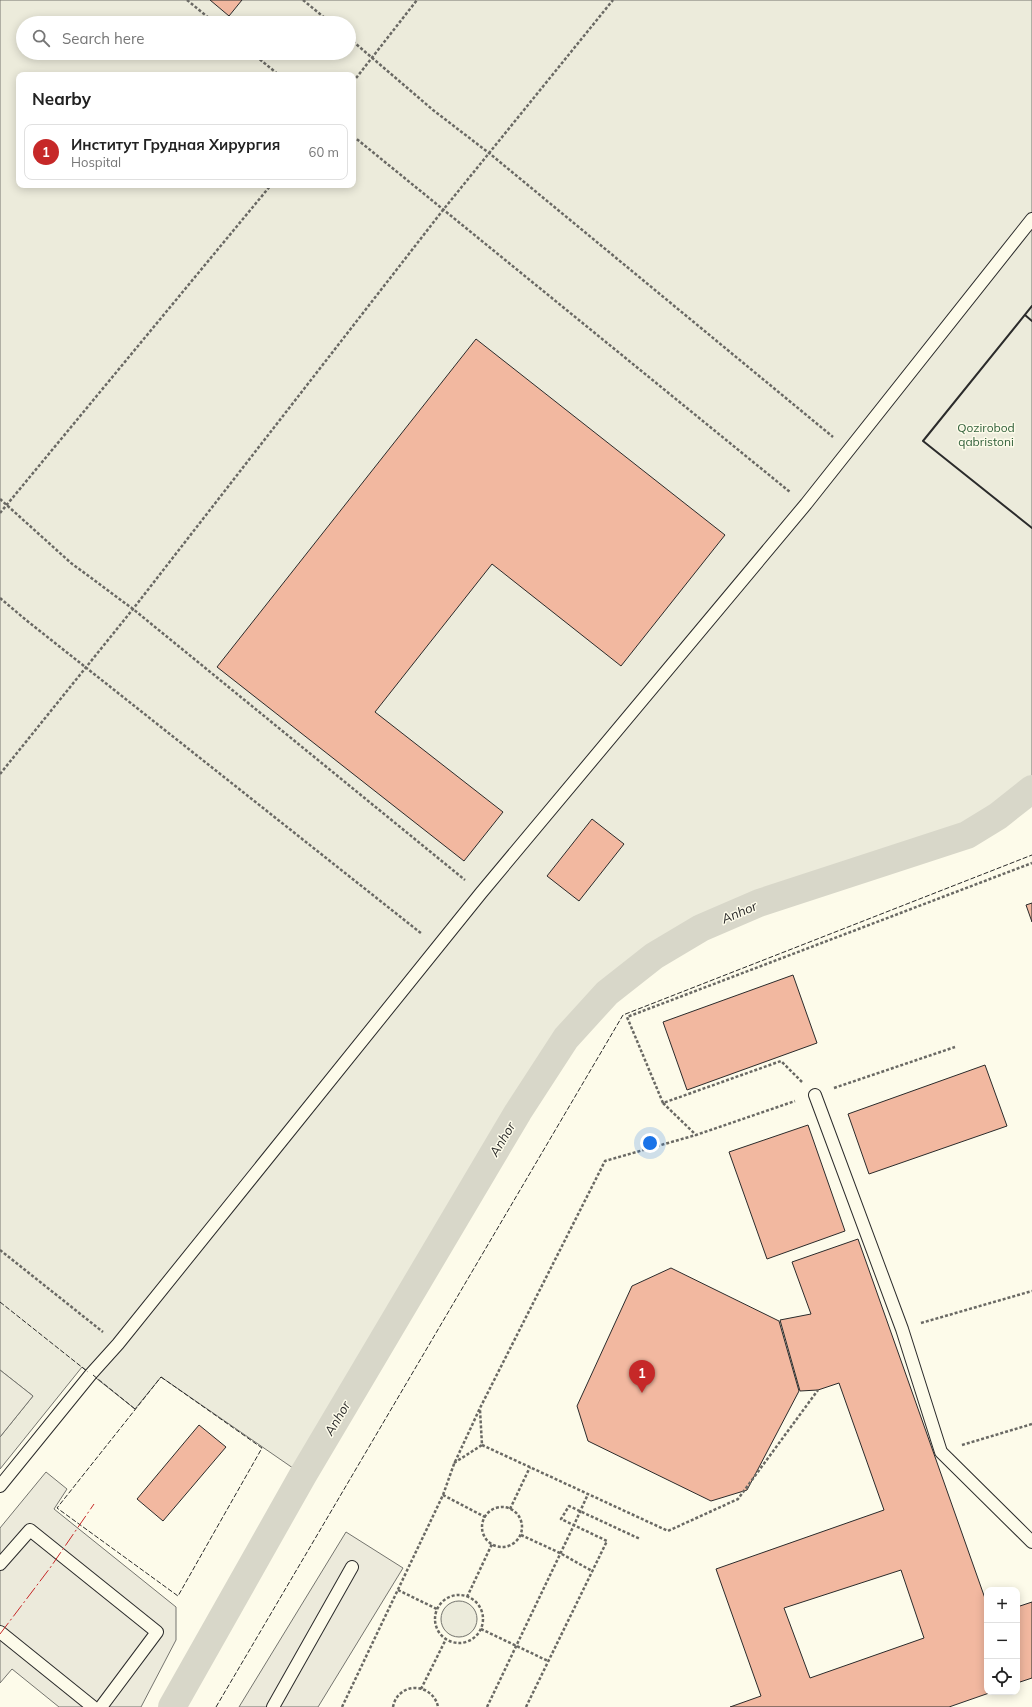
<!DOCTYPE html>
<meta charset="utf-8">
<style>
:root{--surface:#fff;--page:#f6f6f6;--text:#222;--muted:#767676;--line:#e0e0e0;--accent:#c62828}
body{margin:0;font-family:Mulish,sans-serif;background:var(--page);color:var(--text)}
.controls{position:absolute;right:12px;bottom:12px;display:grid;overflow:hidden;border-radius:8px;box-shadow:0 2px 10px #0003}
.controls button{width:36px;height:36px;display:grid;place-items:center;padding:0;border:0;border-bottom:1px solid var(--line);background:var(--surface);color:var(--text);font:20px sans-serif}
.you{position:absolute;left:650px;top:1143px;width:14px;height:14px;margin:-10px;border:3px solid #fff;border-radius:50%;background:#1a73e8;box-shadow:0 0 0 6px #1a73e833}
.badge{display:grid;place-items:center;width:26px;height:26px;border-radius:50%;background:var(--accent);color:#fff;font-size:13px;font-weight:700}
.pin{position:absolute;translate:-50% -33px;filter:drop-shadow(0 1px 2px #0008)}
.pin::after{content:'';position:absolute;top:21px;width:14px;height:12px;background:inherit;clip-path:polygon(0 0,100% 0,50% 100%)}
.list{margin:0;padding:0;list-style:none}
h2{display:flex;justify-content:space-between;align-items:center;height:52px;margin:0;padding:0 16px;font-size:17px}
h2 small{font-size:13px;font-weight:400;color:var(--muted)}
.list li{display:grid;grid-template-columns:26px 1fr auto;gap:12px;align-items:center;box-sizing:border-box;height:56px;margin:0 8px 8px;padding:0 8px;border:1px solid var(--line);border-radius:8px}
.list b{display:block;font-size:15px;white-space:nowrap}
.list p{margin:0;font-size:13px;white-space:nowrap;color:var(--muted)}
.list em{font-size:13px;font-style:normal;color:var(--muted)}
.icon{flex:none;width:22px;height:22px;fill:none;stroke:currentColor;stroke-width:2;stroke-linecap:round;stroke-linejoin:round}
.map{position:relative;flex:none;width:1032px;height:1707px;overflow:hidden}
.search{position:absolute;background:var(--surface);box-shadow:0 2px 10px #0003;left:16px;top:16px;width:340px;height:44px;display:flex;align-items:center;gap:10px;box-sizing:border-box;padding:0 14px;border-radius:22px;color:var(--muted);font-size:15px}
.panel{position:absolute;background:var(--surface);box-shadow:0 2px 10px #0003;left:16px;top:72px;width:340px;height:116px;border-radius:8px}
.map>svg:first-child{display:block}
.green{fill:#ecebdb;stroke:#74746e;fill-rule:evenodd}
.parking{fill:#eceadb;stroke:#74746e}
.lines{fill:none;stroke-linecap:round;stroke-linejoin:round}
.canal{stroke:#d8d7c9;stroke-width:28}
.building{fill:#f2b8a0;stroke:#2b2b2b;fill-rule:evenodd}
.lane-casing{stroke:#2b2b2b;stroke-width:14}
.path{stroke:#6a6964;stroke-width:2.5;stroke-dasharray:3 2;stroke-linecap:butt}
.lane{stroke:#fdfbea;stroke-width:12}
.fence{stroke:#2b2b2b;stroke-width:1;stroke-dasharray:5 2;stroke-linecap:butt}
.wall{stroke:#2b2b2b;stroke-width:2}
.power{stroke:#c62828;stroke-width:1;stroke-dasharray:14 3 2 3;stroke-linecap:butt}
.labels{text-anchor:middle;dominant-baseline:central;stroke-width:3;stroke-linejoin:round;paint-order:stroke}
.park-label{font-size:12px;fill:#34623c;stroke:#fdfbea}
.water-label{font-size:13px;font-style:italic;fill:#2b2b2b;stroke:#fdfbea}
</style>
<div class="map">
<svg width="1032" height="1707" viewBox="0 0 1032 1707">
<rect width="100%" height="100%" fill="#fdfbea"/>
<path class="green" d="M0 0H1032V789L998 816 967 835 759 903 701 928 654 956 607 993 566 1038 518 1112 303 1475 161 1377 135 1409 82 1367 0 1469V1437L33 1396 0 1370ZM23 23H349V53H23ZM19 75H353V185H19Z
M441 1619a18 18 0 1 1 36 0a18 18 0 1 1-36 0Z"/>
<path class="parking" d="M0 1370 33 1396 0 1437Z
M46 1472 67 1489 54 1509 176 1607V1640L141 1707H59L12 1669 0 1683V1528Z
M346 1532 403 1568 318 1707H239Z"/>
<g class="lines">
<path class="canal" d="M172 1707 303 1475 518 1112 566 1038 607 993 654 956 701 928 759 903 967 835 998 816 1032 789"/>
</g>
<path class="building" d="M210 0H242L229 16Z
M476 339 725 535 621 666 492 564 375 712 503 812 464 861 217 667Z
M592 819 624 844 579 901 547 876Z
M1032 903V922L1026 905Z
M793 975 817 1043 687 1090 663 1022Z
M985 1065 1007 1126 869 1174 848 1114Z
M808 1125 845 1231 767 1259 729 1152Z
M858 1239 987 1604V1692H992L949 1707H730L761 1696 716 1569 884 1510 839 1383 818 1390 800 1391 780 1320 811 1314 792 1262ZM901 1570 924 1638 810 1678 784 1608Z
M671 1268 779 1321 799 1391 747 1490 711 1501 588 1441 577 1406 632 1286Z
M199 1425 226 1447 163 1521 137 1499Z
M1032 1602V1678L1017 1683V1607Z"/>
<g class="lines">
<g class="lane-casing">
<path id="lane" d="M815 1095 902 1329 941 1452 1032 1542
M0 1486 91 1374 118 1344 481 893 806 504 1032 219
M0 1564 30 1530 157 1632 101 1707
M0 1632 93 1707
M273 1707 352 1567"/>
</g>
<path class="path" d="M187 0 215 23
M303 0 331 23
M349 38 433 110 489 153 833 437
M252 53 279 75
M353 82 417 0
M353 136 790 492
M0 499 71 563 133 609 465 880
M0 513 271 185
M0 598 26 620 422 934
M0 774 133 609 443 210 613 0
M802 1082 781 1061 663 1103 627 1017 1032 863
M834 1088 955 1047
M663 1103 696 1135
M0 1250 103 1332
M921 1323 1032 1291
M482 1445 668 1531 738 1499 818 1390
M962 1445 1032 1424
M454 1463 482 1445 480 1410
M443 1495 485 1517
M482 1527a20 20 0 1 1 40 0a20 20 0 1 1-40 0Z
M510 1509 530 1467
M521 1535 560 1553 592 1571
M398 1590 437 1609
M435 1619a24 24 0 1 1 48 0a24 24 0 1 1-48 0Z
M467 1597 492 1544
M481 1629 548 1661
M421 1689 446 1639
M342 1707 443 1495 454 1464 480 1408 605 1161 696 1135 795 1101
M393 1707C394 1702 396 1697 401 1693 414 1682 435 1690 438 1707
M487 1707 574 1525 588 1494
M526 1707 607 1541 561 1519 569 1506 640 1539"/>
<use href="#lane" class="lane"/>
<path class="fence" d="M0 1302 88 1372
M93 1375 135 1409
M161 1377 262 1448 178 1596 57 1508Z
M216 1707 623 1015 1032 855"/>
<path class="wall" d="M1032 306 923 441 1032 528
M1025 315 1032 321"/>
<path class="power" d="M0 1634 50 1568 94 1504"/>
</g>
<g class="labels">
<g class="park-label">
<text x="986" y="427">Qozirobod<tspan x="986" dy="14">qabristoni</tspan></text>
</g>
<g class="water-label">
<text transform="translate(739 912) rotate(-23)">Anhor</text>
<text transform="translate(502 1139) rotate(-59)">Anhor</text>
<text transform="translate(337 1418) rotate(-59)">Anhor</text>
</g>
</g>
</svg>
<div class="controls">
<button>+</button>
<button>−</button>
<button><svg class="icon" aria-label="locate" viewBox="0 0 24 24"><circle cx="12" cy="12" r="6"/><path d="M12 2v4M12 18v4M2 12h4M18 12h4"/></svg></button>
</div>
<div class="you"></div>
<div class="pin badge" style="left:642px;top:1393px">1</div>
<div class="search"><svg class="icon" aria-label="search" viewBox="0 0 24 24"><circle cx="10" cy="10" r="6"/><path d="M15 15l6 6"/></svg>Search here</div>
<section class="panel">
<h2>Nearby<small></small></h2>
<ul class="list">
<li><span class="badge">1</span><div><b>Институт Грудная Хирургия</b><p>Hospital</p></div><em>60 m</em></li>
</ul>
</section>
</div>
